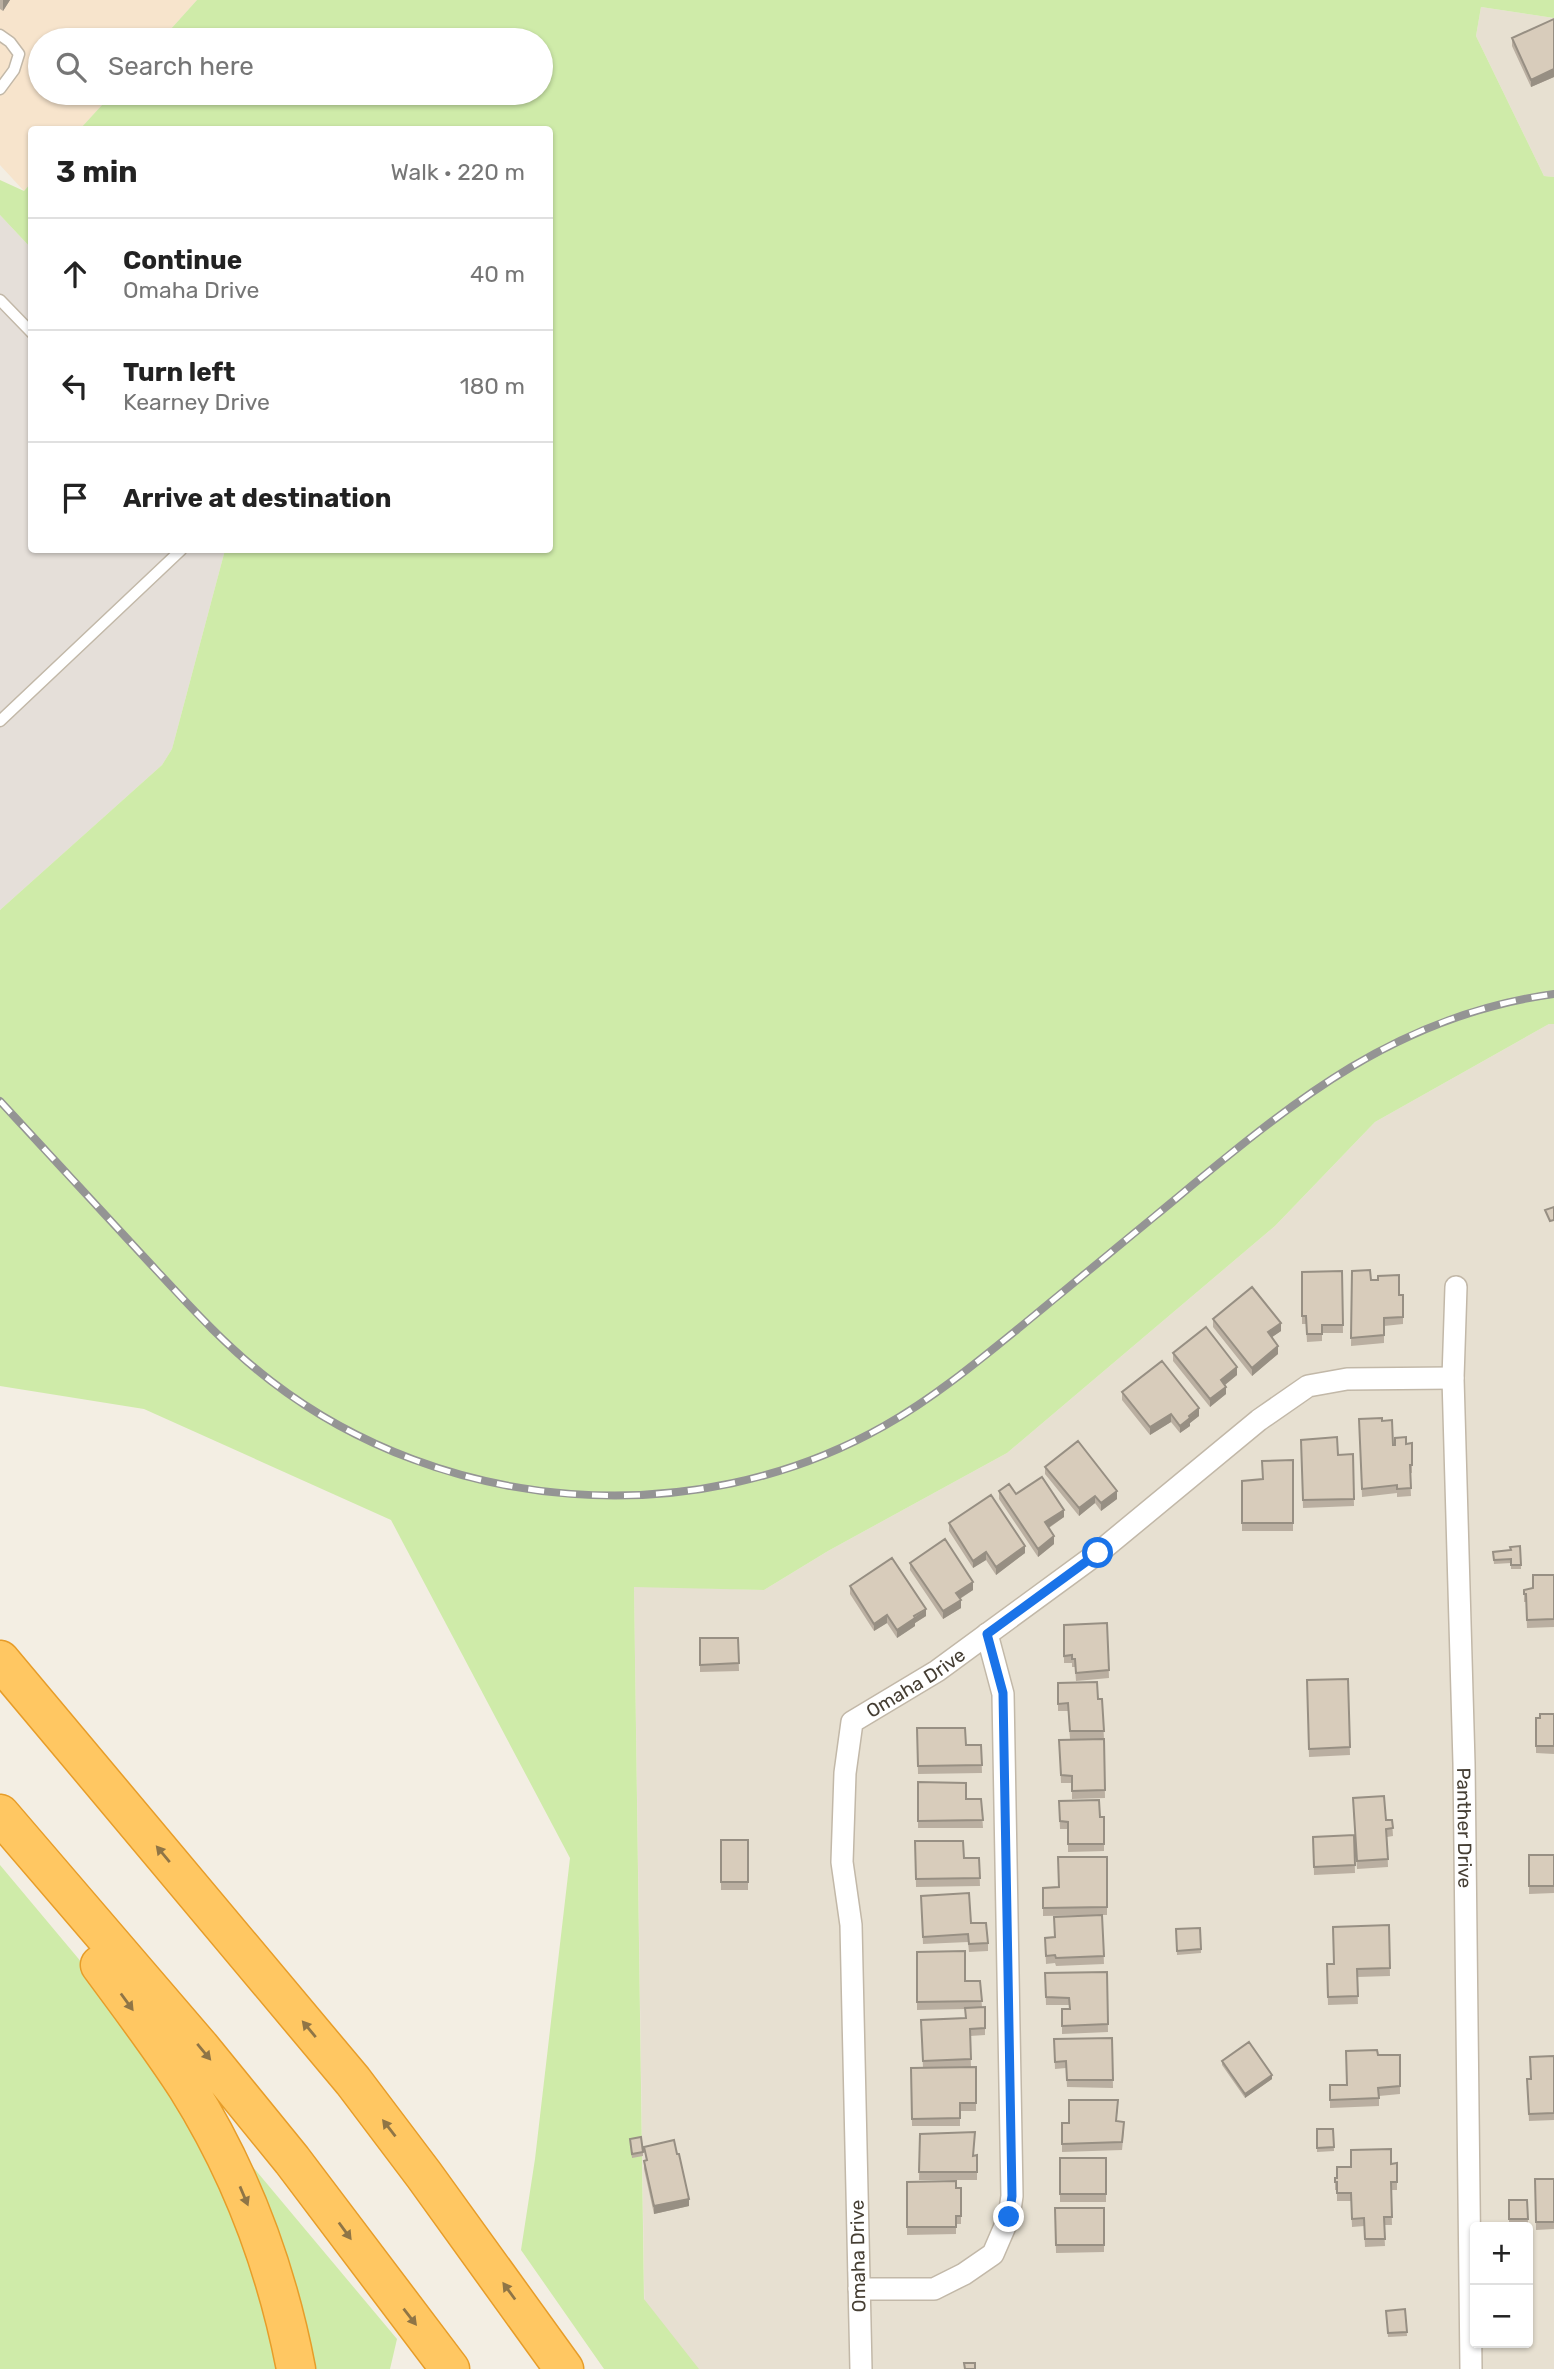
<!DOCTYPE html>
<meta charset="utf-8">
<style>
:root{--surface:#fff;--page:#f6f6f6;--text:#222;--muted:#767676;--line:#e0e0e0}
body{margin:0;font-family:Rubik,sans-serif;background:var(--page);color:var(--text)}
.controls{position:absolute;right:21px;bottom:21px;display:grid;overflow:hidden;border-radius:7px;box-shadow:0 2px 5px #0004}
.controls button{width:63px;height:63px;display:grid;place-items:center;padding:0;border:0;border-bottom:2px solid var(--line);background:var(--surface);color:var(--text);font:35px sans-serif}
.stop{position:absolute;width:21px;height:21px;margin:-16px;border:5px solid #1a73e8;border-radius:50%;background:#fff}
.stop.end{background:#1a73e8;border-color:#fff;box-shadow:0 2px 7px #0008}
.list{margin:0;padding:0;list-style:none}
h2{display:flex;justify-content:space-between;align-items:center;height:91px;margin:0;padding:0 28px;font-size:30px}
h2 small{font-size:23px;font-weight:400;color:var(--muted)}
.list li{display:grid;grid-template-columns:46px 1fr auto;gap:21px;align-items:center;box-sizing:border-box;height:112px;padding:0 28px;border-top:2px solid var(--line)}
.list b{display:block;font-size:26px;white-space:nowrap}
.list p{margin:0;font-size:23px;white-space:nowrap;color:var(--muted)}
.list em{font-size:23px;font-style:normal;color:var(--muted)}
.icon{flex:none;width:38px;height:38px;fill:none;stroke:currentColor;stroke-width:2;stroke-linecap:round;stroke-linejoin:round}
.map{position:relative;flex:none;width:1554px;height:2369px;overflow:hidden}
.search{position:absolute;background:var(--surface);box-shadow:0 2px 5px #0004;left:28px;top:28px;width:525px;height:77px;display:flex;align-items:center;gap:18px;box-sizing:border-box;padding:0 24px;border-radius:38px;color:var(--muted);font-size:26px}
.panel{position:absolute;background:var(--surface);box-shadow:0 2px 5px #0004;left:28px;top:126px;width:525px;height:427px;border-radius:7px}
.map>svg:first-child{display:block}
.residential{fill:#e7e0d1;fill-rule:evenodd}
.commercial{fill:#f7e4cc}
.industrial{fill:#e5dfd9}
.green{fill:#cfeba9}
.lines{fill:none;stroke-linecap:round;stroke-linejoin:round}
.lane-casing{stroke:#c2b8a8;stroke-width:13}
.street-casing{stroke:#c2b8a8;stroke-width:24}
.highway-casing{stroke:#e79d29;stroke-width:41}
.lane{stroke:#fff;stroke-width:10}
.street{stroke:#fff;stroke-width:21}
.highway{stroke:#ffc762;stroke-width:38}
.rail-casing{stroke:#949494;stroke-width:8}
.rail{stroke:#fff;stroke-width:5;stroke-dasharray:16;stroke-linecap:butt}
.wall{fill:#baafa1}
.shaded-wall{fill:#978f83}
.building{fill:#d8ccbb;stroke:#978f83;stroke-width:2}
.oneway{fill:#8f7546}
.route{stroke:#1a73e8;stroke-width:9}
.labels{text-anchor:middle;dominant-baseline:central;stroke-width:5;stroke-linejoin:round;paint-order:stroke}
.street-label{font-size:19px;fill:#453e33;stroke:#fff}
</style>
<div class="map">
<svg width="1554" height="2369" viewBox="0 0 1554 2369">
<rect width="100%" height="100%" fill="#f3eee3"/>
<path class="residential" d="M1481 7 1554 18V177L1544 176 1476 36Z
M1549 1024H1554V2369H664L645 2348 634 1586 764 1590 828 1551 1007 1453 1275 1226 1375 1122ZM1475 2227H1528V2343H1475Z"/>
<path class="commercial" d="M0 0H197L161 40H40V93H113L80 129 32 130 31 183 24 191 0 165Z"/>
<path class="industrial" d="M0 215 31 248 32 550H225L172 749 162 765 0 910Z"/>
<path class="green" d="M197 0H1554V18L1481 7 1476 36 1544 176 1554 177V1024H1549L1375 1122 1275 1226 1007 1453 828 1551 764 1590 634 1587 644 2299 699 2369H604L521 2250 535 2159 570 1858 391 1520 144 1409 0 1386V910L162 765 172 749 225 550H550V130L80 129 113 93H541V40H161Z
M0 180 24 191 31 183V248L0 215Z
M0 1865 397 2339 390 2369H0Z"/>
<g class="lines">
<g class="lane-casing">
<path id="lane" d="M0 35 10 42 19 54 14 70 0 89
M0 300 32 333
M0 721 181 550"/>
</g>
<g class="street-casing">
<g id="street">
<path id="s1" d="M1456 1287 1453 1378 1464 1763 1471 2369"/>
<path d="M859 2289H934L964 2274 993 2254 1009 2217 1012 2196 1003 1694 987 1634"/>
<path id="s2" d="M861 2369 851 1925 842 1862 845 1773 852 1722 937 1671 1098 1553 1259 1420 1308 1386 1347 1379 1453 1378"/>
</g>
</g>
<g class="highway-casing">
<path id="highway" d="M0 1660 353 2081 424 2175 564 2369
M0 1814 200 2047 292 2160 450 2369
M100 1965C130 2006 160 2045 187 2087 241 2173 277 2270 296 2369"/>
</g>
<use href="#lane" class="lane"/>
<use href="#street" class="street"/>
<use href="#highway" class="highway"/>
<g class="rail-casing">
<path id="rail" d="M0 1101C48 1153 97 1206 145 1258 185 1301 224 1345 271 1381 444 1514 693 1534 884 1426 932 1399 976 1363 1019 1328 1064 1291 1110 1253 1155 1216 1280 1113 1386 1017 1554 994"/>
</g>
<use href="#rail" class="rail"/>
</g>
<path class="wall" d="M0 0H10L3 11 0 9Z
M1554 19V77L1531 87 1512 46V38Z
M1342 1271 1343 1333H1322V1341L1307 1342 1306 1324H1302V1272Z
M1352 1271 1399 1295H1403V1324L1384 1326V1343L1351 1346Z
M1213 1319 1281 1331 1272 1337 1278 1354 1252 1376 1213 1327Z
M1173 1353 1237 1375 1225 1385 1226 1394 1210 1407 1173 1361Z
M1122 1392 1199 1416 1190 1423V1426L1180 1433 1171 1422 1150 1435 1122 1400Z
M1359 1419 1382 1421 1393 1445 1412 1443V1473H1410L1411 1496 1397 1497V1493L1362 1497Z
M1301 1440 1338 1455 1353 1454 1354 1506 1303 1508Z
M1293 1460V1531H1242V1481L1262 1479Z
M1045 1467 1117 1499 1101 1511 1095 1503 1079 1516 1045 1474Z
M999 1491 1016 1494 1064 1517 1049 1528 1054 1544 1038 1557 999 1499Z
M949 1523 1025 1553 996 1575 986 1560 973 1568 949 1531Z
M1520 1546 1521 1569H1511V1563L1494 1564 1493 1552 1511 1550Z
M910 1563 973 1590 960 1599 961 1608 943 1619 910 1570Z
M1554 1575V1627L1527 1628 1526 1602H1524V1590L1533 1588Z
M850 1586 926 1616 915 1623V1626L897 1638 887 1623 874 1631 850 1594Z
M1107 1623 1109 1678 1076 1681 1075 1667H1072V1663H1064V1625Z
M700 1638H738L739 1671 700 1672Z
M1348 1679 1350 1755 1309 1757 1307 1680Z
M1058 1683 1098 1699H1102L1104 1739H1070L1068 1711H1058Z
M1554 1714V1754L1536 1753V1718H1540Z
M917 1728 966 1745H981L982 1773 918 1774Z
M1104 1739 1105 1798 1072 1799V1783H1061L1059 1740Z
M918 1782 966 1799H981L983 1828H918Z
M1059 1801 1100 1817H1104V1851L1068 1852V1829H1060Z
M1353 1805 1386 1820H1392L1393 1836 1387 1837 1388 1867 1357 1869Z
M1354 1835 1355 1873 1314 1875 1313 1837Z
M721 1840H748V1890H721Z
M915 1841 964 1858H979L980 1886 916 1887Z
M1529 1855H1554V1893L1529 1894Z
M1107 1857V1915H1102L1104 1964 1056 1966 1055 1963 1046 1964 1045 1938 1054 1937 1101 1915 1043 1916V1888L1059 1887Z
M921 1896 971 1923 988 1943V1951L969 1952 968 1942 923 1944Z
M1389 1925 1390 1976 1357 1977 1358 2004 1328 2005 1327 1964H1333Z
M1200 1928 1201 1953 1177 1955 1176 1929Z
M917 1952 965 1981H980L982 2007H985V2035L970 2036 971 2067 941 2068 976 2067V2111H960V2126H912L911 2068H923L921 2020 965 2019V2009L917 2010Z
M1107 1972 1108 2032 1062 2034V2009H1069V2005H1046L1045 1973Z
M1112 2038 1113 2088 1067 2087 1066 2068 1055 2069 1054 2039Z
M1378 2055H1400V2094L1379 2096V2106L1330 2108V2085H1347Z
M1554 2056V2120L1529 2121 1527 2079H1531Z
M1222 2061 1272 2079 1245 2098 1222 2065Z
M1118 2108 1116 2121 1124 2130 1122 2150 1062 2152V2123H1069Z
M1317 2129H1333L1334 2151 1317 2152Z
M920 2134 974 2156 977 2155V2180H919Z
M630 2139 643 2152V2156L632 2158Z
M644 2147 689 2206 654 2214 644 2169V2161L646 2160Z
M1060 2158H1106V2202H1060Z
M1397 2163V2190H1391L1392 2225H1384L1385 2246 1365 2247 1364 2226 1352 2227 1351 2201H1337V2190H1335V2178L1391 2164Z
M1535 2179H1554V2229L1536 2230Z
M907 2182 961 2188V2224H956V2234L907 2235Z
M1509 2200H1527L1528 2223H1509Z
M1055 2208H1104V2252L1056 2253Z
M1405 2309 1407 2336 1388 2337 1386 2311Z"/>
<path class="shaded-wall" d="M3 0H10L3 11Z
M1554 69V77L1531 87V80Z
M1281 1323V1331L1268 1340V1332Z
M1278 1346V1354L1252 1376V1368Z
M1237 1367V1375L1221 1388V1380Z
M1226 1387V1394L1210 1407V1399Z
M1199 1408V1416L1190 1423V1426L1180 1433V1426Z
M1171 1414V1422L1150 1435V1427Z
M1117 1491V1499L1101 1511V1503Z
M1095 1496V1503L1079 1516V1508Z
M1064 1510V1517L1045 1530V1522Z
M1054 1536V1544L1038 1557V1549Z
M1025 1546V1553L996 1575V1567Z
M986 1552V1560L973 1568V1561Z
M973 1582V1590L956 1601V1593Z
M961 1600V1608L943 1619V1611Z
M926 1609V1616L915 1623V1626L897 1638V1630Z
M887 1615V1623L874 1631V1624Z
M1272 2075V2079L1245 2098V2094Z
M689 2199V2206L654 2214V2206Z"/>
<path class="building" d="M1554 19V69L1531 80 1512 38Z
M1554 1207V1220L1550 1221 1545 1210Z
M1370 1270 1371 1280H1378V1276L1399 1275V1295H1403V1317L1384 1318V1335L1351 1338 1352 1271Z
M1342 1271 1343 1325H1322V1334H1307L1306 1316H1302V1272Z
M1252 1287 1281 1323 1268 1332 1278 1346 1252 1368 1213 1319Z
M1206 1327 1237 1367 1221 1380 1226 1387 1210 1399 1173 1353Z
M1162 1361 1199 1408 1189 1416 1190 1418 1180 1426 1171 1414 1150 1427 1122 1392Z
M1382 1418V1421L1392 1420 1393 1445H1395V1438L1406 1437V1444L1412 1443V1465H1410L1411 1488 1397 1489V1485L1362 1489 1359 1419Z
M1337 1437 1338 1455 1353 1454 1354 1499 1303 1500 1301 1440Z
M1078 1441 1117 1491 1101 1503 1095 1496 1079 1508 1045 1467Z
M1293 1460V1523H1242V1481L1263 1479 1262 1461Z
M1042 1477 1064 1510 1045 1522 1054 1536 1038 1549 999 1491 1009 1484 1016 1494Z
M991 1495 1025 1546 996 1567 986 1552 973 1561 949 1523Z
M945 1539 973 1582 956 1593 961 1600 943 1611 910 1563Z
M1520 1546 1521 1565H1511V1559L1494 1560 1493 1552 1511 1550 1510 1547Z
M892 1558 926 1609 914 1616 915 1618 897 1630 887 1615 874 1624 850 1586Z
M1533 1575H1554V1619L1527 1620 1526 1594H1524V1590L1533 1588Z
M1107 1623 1109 1670 1076 1673 1075 1659H1072V1655L1064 1656V1625Z
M700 1638H738L739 1663 700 1665Z
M1348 1679 1350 1747 1309 1749 1307 1680Z
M1097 1682 1098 1699H1102L1104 1731H1070L1068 1703 1058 1704V1683Z
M1540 1714H1554V1746H1536V1718H1540Z
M917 1728H965L966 1745H981L982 1765 918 1766Z
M1104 1739 1105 1790 1072 1791V1776L1061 1775 1059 1740Z
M918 1782 966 1783V1799H981L983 1820 918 1821Z
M1384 1796 1386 1820H1392L1393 1828 1386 1829 1388 1859 1357 1861 1353 1798Z
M1099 1800 1100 1817H1104V1844H1068V1822L1060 1821 1059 1801Z
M1354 1835 1355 1865 1314 1867 1313 1837Z
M721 1840H748V1882H721Z
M915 1841H963L964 1858H979L980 1878 916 1879Z
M1529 1855H1554V1886H1529Z
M1058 1857H1107V1907L1043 1908V1888L1059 1887Z
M969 1893 971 1923H986L988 1943 969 1944 968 1934 923 1937 921 1896Z
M1102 1915 1104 1956 1056 1958 1055 1955 1046 1956 1045 1938 1055 1937 1054 1917Z
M1389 1925 1390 1968 1357 1969 1358 1996 1328 1997 1327 1964H1334L1333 1927Z
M1200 1928 1201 1949 1177 1951 1176 1929Z
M965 1951V1981H980L982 2001 917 2002V1952Z
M1107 1972 1108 2024 1062 2026V2009H1070L1069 1998 1046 1997 1045 1973Z
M985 2007V2028L970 2029 971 2059 923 2061 921 2020 966 2018 965 2008Z
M1112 2038 1113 2080H1067L1066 2061 1055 2062 1054 2039Z
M1249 2042 1272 2075 1245 2094 1222 2061Z
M1377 2050 1378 2055H1400V2086L1378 2088 1379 2098 1330 2100V2085H1347L1346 2051Z
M1554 2056V2113L1529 2114 1527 2079H1531L1530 2057Z
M976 2067V2103H960V2118L912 2119 911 2068Z
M1069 2100H1118L1116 2121 1124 2122 1122 2142 1062 2144V2123H1069Z
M1317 2129H1333L1334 2147 1317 2148Z
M975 2132 973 2156 977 2155V2172H919L920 2134Z
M641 2137 643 2152 632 2154 630 2139Z
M674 2140 677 2154H679L689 2199 654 2206 644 2161 647 2160 644 2147Z
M1391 2149V2164L1397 2163V2182H1391L1392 2217H1384L1385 2239H1365L1364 2218 1352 2219 1351 2193H1337V2182H1335V2178H1337V2167H1351V2150Z
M1060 2158H1106V2194H1060Z
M1535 2179H1554V2222H1536Z
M956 2181V2188H961V2216H956V2227H907V2182Z
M1509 2200H1527L1528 2219H1509Z
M1055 2208H1104V2245H1056Z
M1405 2309 1407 2332 1388 2333 1386 2311Z
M964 2363H975V2369H965Z"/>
<defs><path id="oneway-solid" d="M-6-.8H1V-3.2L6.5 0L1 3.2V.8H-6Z" transform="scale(1.75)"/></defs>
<g class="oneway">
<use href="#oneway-solid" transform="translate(163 1854) rotate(-130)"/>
<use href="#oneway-solid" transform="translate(127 2002) rotate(54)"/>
<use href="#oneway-solid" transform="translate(309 2029) rotate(-130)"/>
<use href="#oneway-solid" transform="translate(204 2052) rotate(50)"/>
<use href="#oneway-solid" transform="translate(389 2128) rotate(-128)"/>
<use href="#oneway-solid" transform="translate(244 2196) rotate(67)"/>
<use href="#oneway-solid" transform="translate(345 2231) rotate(54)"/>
<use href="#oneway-solid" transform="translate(509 2291) rotate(-126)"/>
<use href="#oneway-solid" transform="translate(410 2317) rotate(52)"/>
</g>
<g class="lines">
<path class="route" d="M1009 2217 1012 2196 1003 1693 987 1634 1098 1553"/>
</g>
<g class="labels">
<g class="street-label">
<text stroke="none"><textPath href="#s2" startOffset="723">Omaha Drive</textPath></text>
<text stroke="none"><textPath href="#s1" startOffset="541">Panther Drive</textPath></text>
<text transform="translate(858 2256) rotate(-91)">Omaha Drive</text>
</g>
</g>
</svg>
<div class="controls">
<button>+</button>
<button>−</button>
</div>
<div class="stop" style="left:1098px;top:1553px"></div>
<div class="stop end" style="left:1009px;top:2217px"></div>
<div class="search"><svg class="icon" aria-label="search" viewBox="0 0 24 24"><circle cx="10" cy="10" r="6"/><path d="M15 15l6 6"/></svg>Search here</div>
<section class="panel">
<h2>3 min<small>Walk · 220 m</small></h2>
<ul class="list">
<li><svg class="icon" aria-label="ahead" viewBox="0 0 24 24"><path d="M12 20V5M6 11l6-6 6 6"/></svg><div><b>Continue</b><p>Omaha Drive</p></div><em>40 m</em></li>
<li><svg class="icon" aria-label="left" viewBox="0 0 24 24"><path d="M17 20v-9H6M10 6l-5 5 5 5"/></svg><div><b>Turn left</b><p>Kearney Drive</p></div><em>180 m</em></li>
<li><svg class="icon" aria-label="arrive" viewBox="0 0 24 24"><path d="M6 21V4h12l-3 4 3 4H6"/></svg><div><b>Arrive at destination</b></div></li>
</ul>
</section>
</div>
